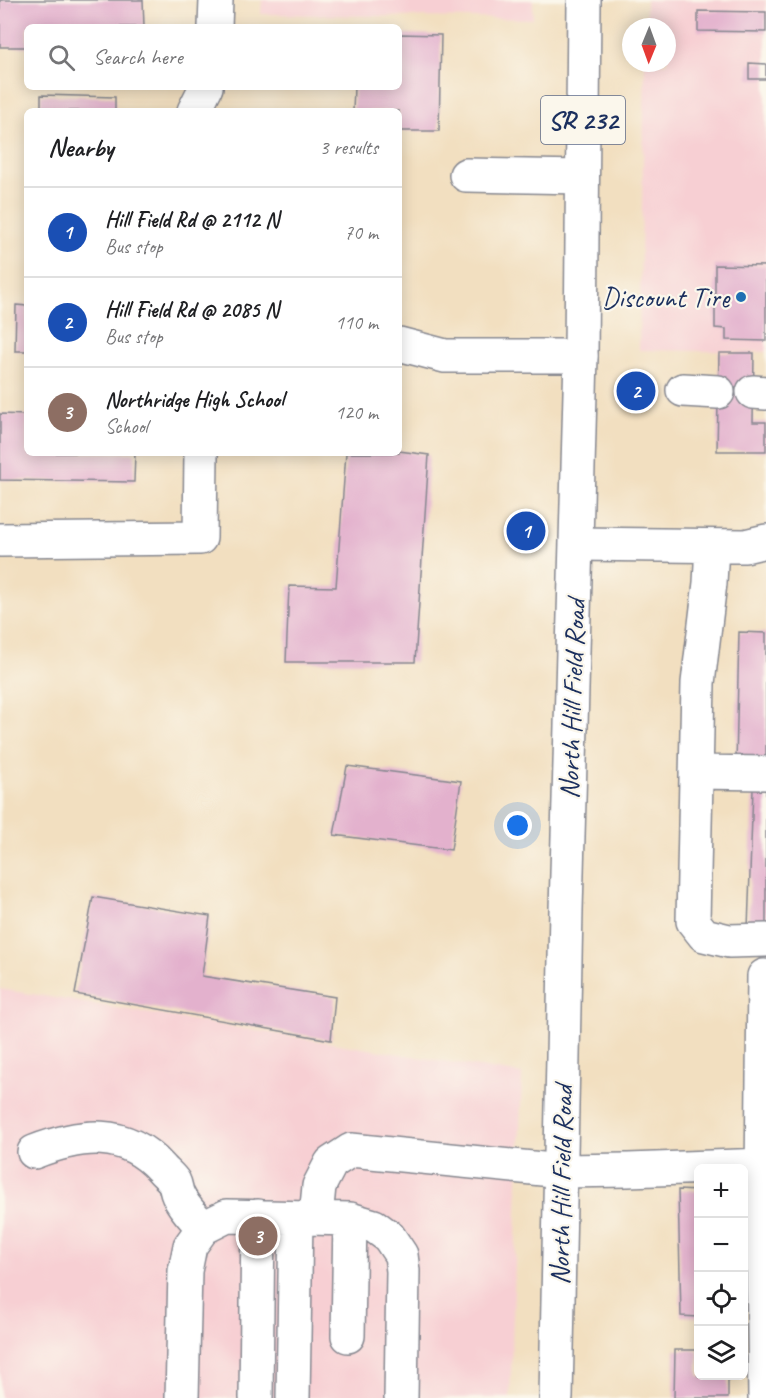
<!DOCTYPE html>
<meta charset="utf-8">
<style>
:root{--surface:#fff;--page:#f2f2f2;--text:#202124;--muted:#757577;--line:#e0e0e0;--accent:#1f6fb2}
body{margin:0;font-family:Caveat,sans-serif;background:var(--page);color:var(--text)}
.controls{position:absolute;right:18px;bottom:18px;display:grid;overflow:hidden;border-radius:9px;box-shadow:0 3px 15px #0003}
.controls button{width:54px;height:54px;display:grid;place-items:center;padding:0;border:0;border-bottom:2px solid var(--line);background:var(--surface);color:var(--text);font:30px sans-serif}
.compass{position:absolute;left:622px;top:18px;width:54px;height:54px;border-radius:50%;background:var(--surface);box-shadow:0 3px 15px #0003;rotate:181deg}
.you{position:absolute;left:518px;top:826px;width:21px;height:21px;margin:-15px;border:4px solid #fff;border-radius:50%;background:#1a73e8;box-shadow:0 0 0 9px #1a73e833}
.badge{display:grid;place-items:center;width:39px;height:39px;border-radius:50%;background:var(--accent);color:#fff;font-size:20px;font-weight:700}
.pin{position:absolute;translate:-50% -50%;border:3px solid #fff;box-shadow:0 2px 6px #0006}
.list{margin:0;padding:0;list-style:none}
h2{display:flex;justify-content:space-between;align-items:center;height:78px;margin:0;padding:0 24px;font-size:26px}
h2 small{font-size:20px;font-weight:400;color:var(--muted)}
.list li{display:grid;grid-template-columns:39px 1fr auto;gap:18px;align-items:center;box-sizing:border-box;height:90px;padding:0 24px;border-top:2px solid var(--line)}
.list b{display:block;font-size:22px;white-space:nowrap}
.list p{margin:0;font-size:20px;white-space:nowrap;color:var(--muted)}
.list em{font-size:20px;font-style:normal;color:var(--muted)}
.icon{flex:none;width:33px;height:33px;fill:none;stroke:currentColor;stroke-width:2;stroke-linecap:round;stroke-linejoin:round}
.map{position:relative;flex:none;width:766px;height:1398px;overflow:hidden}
.search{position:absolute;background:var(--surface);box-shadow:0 3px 15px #0003;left:24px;top:24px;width:378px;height:66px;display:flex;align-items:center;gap:15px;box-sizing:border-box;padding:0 21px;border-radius:9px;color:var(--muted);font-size:22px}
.panel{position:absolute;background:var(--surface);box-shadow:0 3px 15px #0003;left:24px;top:108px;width:378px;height:348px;border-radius:9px}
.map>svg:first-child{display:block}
.built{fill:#f7cfd3}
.building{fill:#e3b1cd}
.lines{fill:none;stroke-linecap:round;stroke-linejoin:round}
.minor-casing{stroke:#86878f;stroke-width:36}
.major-casing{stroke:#86878f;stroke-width:36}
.minor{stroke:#fff;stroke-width:33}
.major{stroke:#fff;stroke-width:33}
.poi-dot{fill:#1f6fb2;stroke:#fbf7ec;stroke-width:2}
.labels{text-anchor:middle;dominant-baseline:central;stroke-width:4.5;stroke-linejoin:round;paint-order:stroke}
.shield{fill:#fbf7ec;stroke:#5e6b89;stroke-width:1.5}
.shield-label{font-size:27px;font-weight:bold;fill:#1b2f5e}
.poi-label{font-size:28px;fill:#1b2f5e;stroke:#fbf7ec;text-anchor:end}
.street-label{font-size:28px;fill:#1b2f5e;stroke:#fbf7ec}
</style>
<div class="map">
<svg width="766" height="1398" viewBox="0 0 766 1398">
<rect width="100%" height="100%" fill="#fbf7ec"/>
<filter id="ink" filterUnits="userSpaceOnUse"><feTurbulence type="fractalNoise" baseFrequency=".0167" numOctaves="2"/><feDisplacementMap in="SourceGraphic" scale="12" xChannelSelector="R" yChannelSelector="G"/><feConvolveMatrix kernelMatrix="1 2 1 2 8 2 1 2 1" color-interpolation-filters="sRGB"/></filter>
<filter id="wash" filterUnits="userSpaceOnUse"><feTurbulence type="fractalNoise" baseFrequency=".008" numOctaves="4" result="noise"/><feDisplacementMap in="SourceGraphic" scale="24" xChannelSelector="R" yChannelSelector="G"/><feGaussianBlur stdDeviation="1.35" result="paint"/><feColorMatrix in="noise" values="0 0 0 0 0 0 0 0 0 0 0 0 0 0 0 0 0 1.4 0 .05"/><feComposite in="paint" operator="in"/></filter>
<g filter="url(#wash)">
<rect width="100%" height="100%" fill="#f2dfc0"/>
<path class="built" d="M262 0H533V19L261 14Z
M646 0H766V352L639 350 645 63H667V27H646Z
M0 989 522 1074 510 1398H0Z"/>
<g id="blocks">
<path class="building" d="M0 0H143L144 27H27V47H0Z
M698 11 766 12V32L698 31Z
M399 34 441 35 439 131H399V111H353L354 87H399Z
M749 63 766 64V79H749Z
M41 95 115 97V111H41Z
M715 265 766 266V341L726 340V329L715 328Z
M16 305 27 306V351H15Z
M719 353H754L753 422H766V451H717Z
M0 414 27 415V453H135L134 482 0 480Z
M399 451 429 455 415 662H286L289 586 336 587 346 453H399Z
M739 632 766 633V765H736Z
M347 766 461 781 451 850 334 835Z
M753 789 766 790V928H748Z
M93 897 210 916 202 976 335 997 331 1040 75 994Z
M678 1190 698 1191V1317L681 1316Z
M675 1350H698V1376H728V1398H674Z"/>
</g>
</g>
<g filter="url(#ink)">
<use href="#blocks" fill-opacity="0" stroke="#86878f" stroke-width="1.5"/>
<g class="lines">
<g class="minor-casing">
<path id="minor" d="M215 27 216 0
M194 111 206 87
M466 175 582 177
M399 344 445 356H581
M683 390 718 392
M753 392 766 393
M0 540 200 538 201 453
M577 544 745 546 766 541
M712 546 710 583 698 683 693 921 704 935 729 941 766 940
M696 772 766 773
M764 976 762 1182 765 1398
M34 1152C81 1134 125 1128 161 1168 165 1173 171 1177 174 1182 176 1186 176 1191 178 1195 183 1207 195 1218 203 1228
M316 1217 319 1186 331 1163 351 1150 562 1171 628 1170 766 1165
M348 1336 350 1219
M182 1398 185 1271 190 1246 203 1228 227 1216 350 1219 374 1226 389 1237 401 1255 403 1271 401 1398
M256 1398 258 1216
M293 1398 296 1218"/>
</g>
<g class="major-casing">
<path id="major" d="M556 1398 566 910 581 356 584 0"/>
</g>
<use href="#minor" class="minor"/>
<use href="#major" class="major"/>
</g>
</g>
<circle class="poi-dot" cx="741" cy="297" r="6"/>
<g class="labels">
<rect class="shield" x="541" y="96" width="84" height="48" rx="4.5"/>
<g class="shield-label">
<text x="583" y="120">SR 232</text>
</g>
<g class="poi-label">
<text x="729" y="297">Discount Tire</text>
</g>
<g class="street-label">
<text transform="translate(572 699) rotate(-88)">North Hill Field Road</text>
<text transform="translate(561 1185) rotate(-89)">North Hill Field Road</text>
</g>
</g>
</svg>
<div class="controls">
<button>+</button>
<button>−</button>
<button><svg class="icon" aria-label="locate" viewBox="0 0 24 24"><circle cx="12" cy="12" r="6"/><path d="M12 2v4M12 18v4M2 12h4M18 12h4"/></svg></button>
<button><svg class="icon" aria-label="layers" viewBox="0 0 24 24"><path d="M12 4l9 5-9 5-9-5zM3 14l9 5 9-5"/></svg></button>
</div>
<svg class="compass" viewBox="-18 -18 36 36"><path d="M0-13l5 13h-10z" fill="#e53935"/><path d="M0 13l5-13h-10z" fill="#757577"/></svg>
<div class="you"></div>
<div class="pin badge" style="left:526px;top:531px;background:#1a4fb4">1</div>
<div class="pin badge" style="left:636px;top:391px;background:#1a4fb4">2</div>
<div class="pin badge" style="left:258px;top:1236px;background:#8d6e63">3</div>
<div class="search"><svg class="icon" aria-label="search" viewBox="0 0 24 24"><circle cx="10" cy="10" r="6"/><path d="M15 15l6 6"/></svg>Search here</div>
<section class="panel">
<h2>Nearby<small>3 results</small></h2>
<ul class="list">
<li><span class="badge" style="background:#1a4fb4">1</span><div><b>Hill Field Rd @ 2112 N</b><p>Bus stop</p></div><em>70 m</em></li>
<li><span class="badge" style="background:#1a4fb4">2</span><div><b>Hill Field Rd @ 2085 N</b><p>Bus stop</p></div><em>110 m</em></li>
<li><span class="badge" style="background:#8d6e63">3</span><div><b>Northridge High School</b><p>School</p></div><em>120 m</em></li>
</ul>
</section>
</div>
